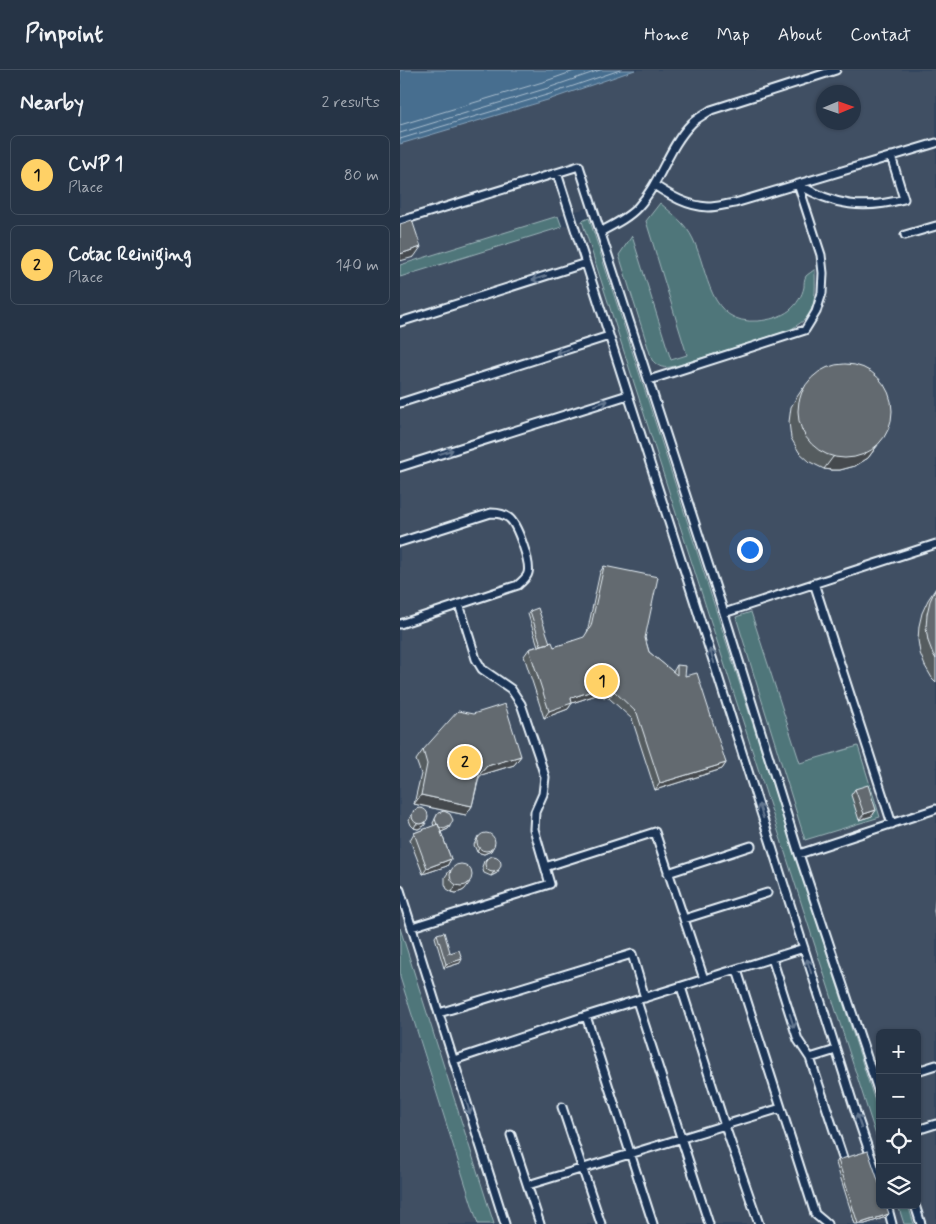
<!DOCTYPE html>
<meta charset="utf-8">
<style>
:root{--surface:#263446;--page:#323f51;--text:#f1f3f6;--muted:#a4aab3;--line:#424f5f;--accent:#ffd166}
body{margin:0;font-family:Mynerve,sans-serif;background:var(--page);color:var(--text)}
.controls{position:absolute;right:15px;bottom:15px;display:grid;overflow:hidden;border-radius:8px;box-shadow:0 1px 4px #0004}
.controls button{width:45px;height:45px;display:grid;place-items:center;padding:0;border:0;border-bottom:1px solid var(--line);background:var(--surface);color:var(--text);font:25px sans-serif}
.compass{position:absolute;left:416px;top:15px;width:45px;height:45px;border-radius:50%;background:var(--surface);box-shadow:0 1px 4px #0004;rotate:88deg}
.you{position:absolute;left:349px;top:479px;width:18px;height:18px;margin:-12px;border:4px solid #fff;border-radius:50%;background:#1a73e8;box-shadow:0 0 0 8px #1a73e833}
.badge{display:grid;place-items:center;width:32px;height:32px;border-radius:50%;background:var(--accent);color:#111;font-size:16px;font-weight:700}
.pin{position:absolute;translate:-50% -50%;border:2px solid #fff;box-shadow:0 1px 5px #0006}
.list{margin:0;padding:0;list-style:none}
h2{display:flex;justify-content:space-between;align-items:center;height:65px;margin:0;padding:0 20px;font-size:21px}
h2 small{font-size:16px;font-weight:400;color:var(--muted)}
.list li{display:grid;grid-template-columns:32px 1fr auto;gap:15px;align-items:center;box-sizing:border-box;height:80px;margin:0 10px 10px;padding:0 10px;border:1px solid var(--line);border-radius:8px}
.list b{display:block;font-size:19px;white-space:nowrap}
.list p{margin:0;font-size:16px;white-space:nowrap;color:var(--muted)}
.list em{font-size:16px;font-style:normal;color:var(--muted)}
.icon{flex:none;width:28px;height:28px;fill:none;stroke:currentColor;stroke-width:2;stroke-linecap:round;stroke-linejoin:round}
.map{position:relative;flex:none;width:536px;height:1154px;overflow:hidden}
header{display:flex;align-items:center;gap:30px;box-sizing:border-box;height:70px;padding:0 25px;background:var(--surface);border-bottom:1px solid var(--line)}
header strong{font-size:24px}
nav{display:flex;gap:28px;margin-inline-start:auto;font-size:18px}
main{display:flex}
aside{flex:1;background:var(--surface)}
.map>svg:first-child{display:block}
.built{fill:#415063;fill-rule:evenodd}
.green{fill:#4f767a;stroke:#9cb4b9}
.water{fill:#476e8f;stroke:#87a2b9}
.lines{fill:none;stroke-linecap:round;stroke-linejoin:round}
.shore{stroke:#a8bdce;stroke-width:1}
.service-casing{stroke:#e8f1f8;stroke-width:11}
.service{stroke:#1d3557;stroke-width:7}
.wall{fill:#555b5f;stroke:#e8f1f8}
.shaded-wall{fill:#454a4e;stroke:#e8f1f8}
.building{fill:#636a6f;stroke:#e8f1f8}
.oneway{stroke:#64778f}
</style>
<header>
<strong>Pinpoint</strong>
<nav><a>Home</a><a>Map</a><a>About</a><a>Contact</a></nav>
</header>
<main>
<aside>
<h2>Nearby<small>2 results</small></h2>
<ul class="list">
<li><span class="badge">1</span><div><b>CWP 1</b><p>Place</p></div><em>80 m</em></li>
<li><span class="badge">2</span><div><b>Cotac Reiniging</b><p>Place</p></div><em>140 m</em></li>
</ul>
</aside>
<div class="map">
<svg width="536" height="1154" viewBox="0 0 536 1154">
<rect width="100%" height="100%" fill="#32455e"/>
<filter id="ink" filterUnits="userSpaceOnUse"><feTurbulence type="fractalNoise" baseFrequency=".02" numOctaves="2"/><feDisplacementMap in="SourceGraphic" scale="10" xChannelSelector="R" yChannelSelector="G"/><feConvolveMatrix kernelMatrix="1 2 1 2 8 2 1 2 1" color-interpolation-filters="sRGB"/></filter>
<g filter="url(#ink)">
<path class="built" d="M235 0H536V1154H514L508 1135H517V963H480V1047L399 795 186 138 0 195V74L151 29ZM423 22H453V52H423Z
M182 151 480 1078V1135H498L504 1154H94L0 858V206Z
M0 907 25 989 78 1154H0Z"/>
<path class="green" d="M260 133C273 144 286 154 293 169 309 202 308 255 358 251 369 250 381 247 390 240 397 234 402 226 404 217 404 214 404 209 406 206 408 204 413 201 415 199 415 213 417 231 409 244 405 251 397 255 390 260L279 295C267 298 261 300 252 290L219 185 232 166 271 290 287 285 246 151Z
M158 146 162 157 0 207V195Z
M189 148 480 1047V1078L182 151Z
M351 542 400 693 458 676 480 747 405 770 336 547Z
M0 858 94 1154H78L0 907Z
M498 1135H508L514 1154H504Z"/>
<path class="water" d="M0 0H235L151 29 0 74Z"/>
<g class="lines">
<path class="shore" d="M0 55 146 11 177 0
M0 63 148 18 200 0
M0 69 150 24 220 0"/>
<g class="service-casing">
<path id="service" d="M157 103 292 524 457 1046 480 1114
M254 115C271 126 287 136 308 137 317 137 326 134 335 133L536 73
M0 151 179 96 324 543 399 784 480 1026
M200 162C213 155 228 148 238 137 261 112 268 77 292 53 297 48 305 44 311 40L436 0
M505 165 536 156
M0 252 186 193
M249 310 405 260 416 242 422 223 423 203 421 185 398 114C434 136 464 140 504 129L491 86
M0 333 209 266
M0 397 228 325
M0 472 91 443C98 443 104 444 109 448 117 454 131 493 128 503 127 508 122 511 118 515L0 554
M414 513 492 754
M324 543 536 474
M399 784 536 739
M145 797 255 762 304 909
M268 803 351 776
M0 820 105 1154
M284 849 367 823
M12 857 150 814 134 759 135 742 143 724 145 707 138 684 121 634 111 619 82 599 76 589 59 534
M372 888 398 970 410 988 446 1097
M337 900 415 1144 427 1154
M281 917 325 1056 359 1154
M237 931 309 1154
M39 943 232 884 245 928
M186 946 253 1154
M410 988 436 980
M54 990 186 946 404 878
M517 1001 536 995
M162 1037 201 1154
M517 1060 536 1054
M111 1065 140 1154
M128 1115 381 1038
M487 1135 492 1154
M515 1135 521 1154"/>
</g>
<use href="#service" class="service"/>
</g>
<path class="wall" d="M403 318 478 375 468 388 455 396 440 400H432L424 399 410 392 399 382 391 368 389 352 391 337 395 330Z
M204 496 245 568 249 582 273 602 277 595 285 606 326 693 322 699 255 720 232 649 209 628 196 625 172 633 168 639 144 648 124 586 129 579 138 576 128 544 130 541 150 573 154 577 184 568 187 563 200 502Z
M536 518V612L532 608 525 596 520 583 518 570 519 556 522 543 528 530Z
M23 680 121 686 114 695 81 705 79 708 72 736 66 745 14 734 21 704 16 690Z
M455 719 476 740 472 746 459 750 451 725Z
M14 740 24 756 18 759 14 758 11 755 9 750Z
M38 743 50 756 48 759 41 762 51 789 47 796 23 804 10 770 14 763 34 756 33 753Z
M78 766 93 777 91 781 84 784 77 782 74 775Z
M87 788 97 803 91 806 84 803 82 797 84 791Z
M50 800 65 819 62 821 56 823 52 822 47 819 45 814V807Z
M536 823V851L534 841Z
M37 864 50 882 49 883 60 893 44 898 35 867Z
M438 1090 486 1147 465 1154H455L436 1093Z"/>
<path class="shaded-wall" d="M21 177 14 187 0 191V184Z
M486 363 468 388 455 396 440 400H432L424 399 433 387Z
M201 618 214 621 209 628 196 625 172 633 168 639 144 648 149 641 171 628Z
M121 686 114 695 81 705 73 714 79 705 87 696Z
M326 693 322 699 255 720 260 713Z
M21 725 72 736 66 745 14 734Z
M476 740 472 746 459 750 464 744Z
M26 753 24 756 18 759 14 758 16 754Z
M37 756H50L48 759 41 762Z
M93 777 91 781 84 784 77 782 79 778Z
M51 789 47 796 23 804 27 798Z
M99 800 97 803 91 806 93 803Z
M70 812 65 819 62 821 56 823 52 822 56 815Z
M62 889 60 893 44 898 46 894Z
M489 1144 486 1147 465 1154H458Z"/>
<path class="building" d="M12 150 21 177 0 184V154Z
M398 341a47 47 0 1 1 94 0a47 47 0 1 1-94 0Z
M204 496 258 507 245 568 249 582 277 605V595L286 596 285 606 297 603 326 693 260 713 237 643 214 621 201 618 171 628 172 633 149 641 129 579 152 572 154 577 184 567 191 556Z
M536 518V589L533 584 528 571 526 558 527 544 530 531Z
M138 538 150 573 141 575 130 541Z
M105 634 121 686 87 696 79 705 72 736 21 725 27 694 23 680 58 641 73 644Z
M468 715 476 740 464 744 455 719Z
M12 746a8 8 0 1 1 16 0a8 8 0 1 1-16 0Z
M44 741 50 744 53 750 50 756 44 759 39 757 38 754 37 755 35 749 38 743Z
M38 754 51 789 27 798 14 763Z
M77 772a9 9 0 1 1 18 0a9 9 0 1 1-18 0Z
M85 794a8 8 0 1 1 16 0a8 8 0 1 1-16 0Z
M50 805a11 11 0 1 1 22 0a11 11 0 1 1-22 0Z
M44 862 50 882 47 884 59 880 62 889 46 894 37 864Z
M468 1081 480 1116V1135H486L489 1144 458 1154 438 1090Z"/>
<defs><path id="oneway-shaft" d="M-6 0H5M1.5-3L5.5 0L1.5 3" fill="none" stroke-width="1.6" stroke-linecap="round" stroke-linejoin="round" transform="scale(1.25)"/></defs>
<g class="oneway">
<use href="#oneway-shaft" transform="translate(139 208) rotate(162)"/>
<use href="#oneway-shaft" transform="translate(163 281) rotate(162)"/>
<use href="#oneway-shaft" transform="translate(201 333) rotate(-18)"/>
<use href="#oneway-shaft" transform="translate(46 382) rotate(-18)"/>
<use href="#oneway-shaft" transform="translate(312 586) rotate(-108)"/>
<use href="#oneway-shaft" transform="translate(361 741) rotate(-108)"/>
<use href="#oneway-shaft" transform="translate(409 896) rotate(-107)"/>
<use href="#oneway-shaft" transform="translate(392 951) rotate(72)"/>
<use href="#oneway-shaft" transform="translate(68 1037) rotate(72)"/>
<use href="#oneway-shaft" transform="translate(459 1051) rotate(-109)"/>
</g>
</g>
</svg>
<div class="controls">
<button>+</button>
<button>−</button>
<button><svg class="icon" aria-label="locate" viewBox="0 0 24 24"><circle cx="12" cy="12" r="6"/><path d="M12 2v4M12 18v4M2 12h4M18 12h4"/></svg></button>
<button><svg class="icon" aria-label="layers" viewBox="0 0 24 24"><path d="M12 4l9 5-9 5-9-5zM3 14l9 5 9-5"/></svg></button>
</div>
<svg class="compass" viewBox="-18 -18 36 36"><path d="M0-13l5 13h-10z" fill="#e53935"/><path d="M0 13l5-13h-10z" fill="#a4aab3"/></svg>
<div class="you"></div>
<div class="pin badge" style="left:202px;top:611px">1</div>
<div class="pin badge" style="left:65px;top:692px">2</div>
</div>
</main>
